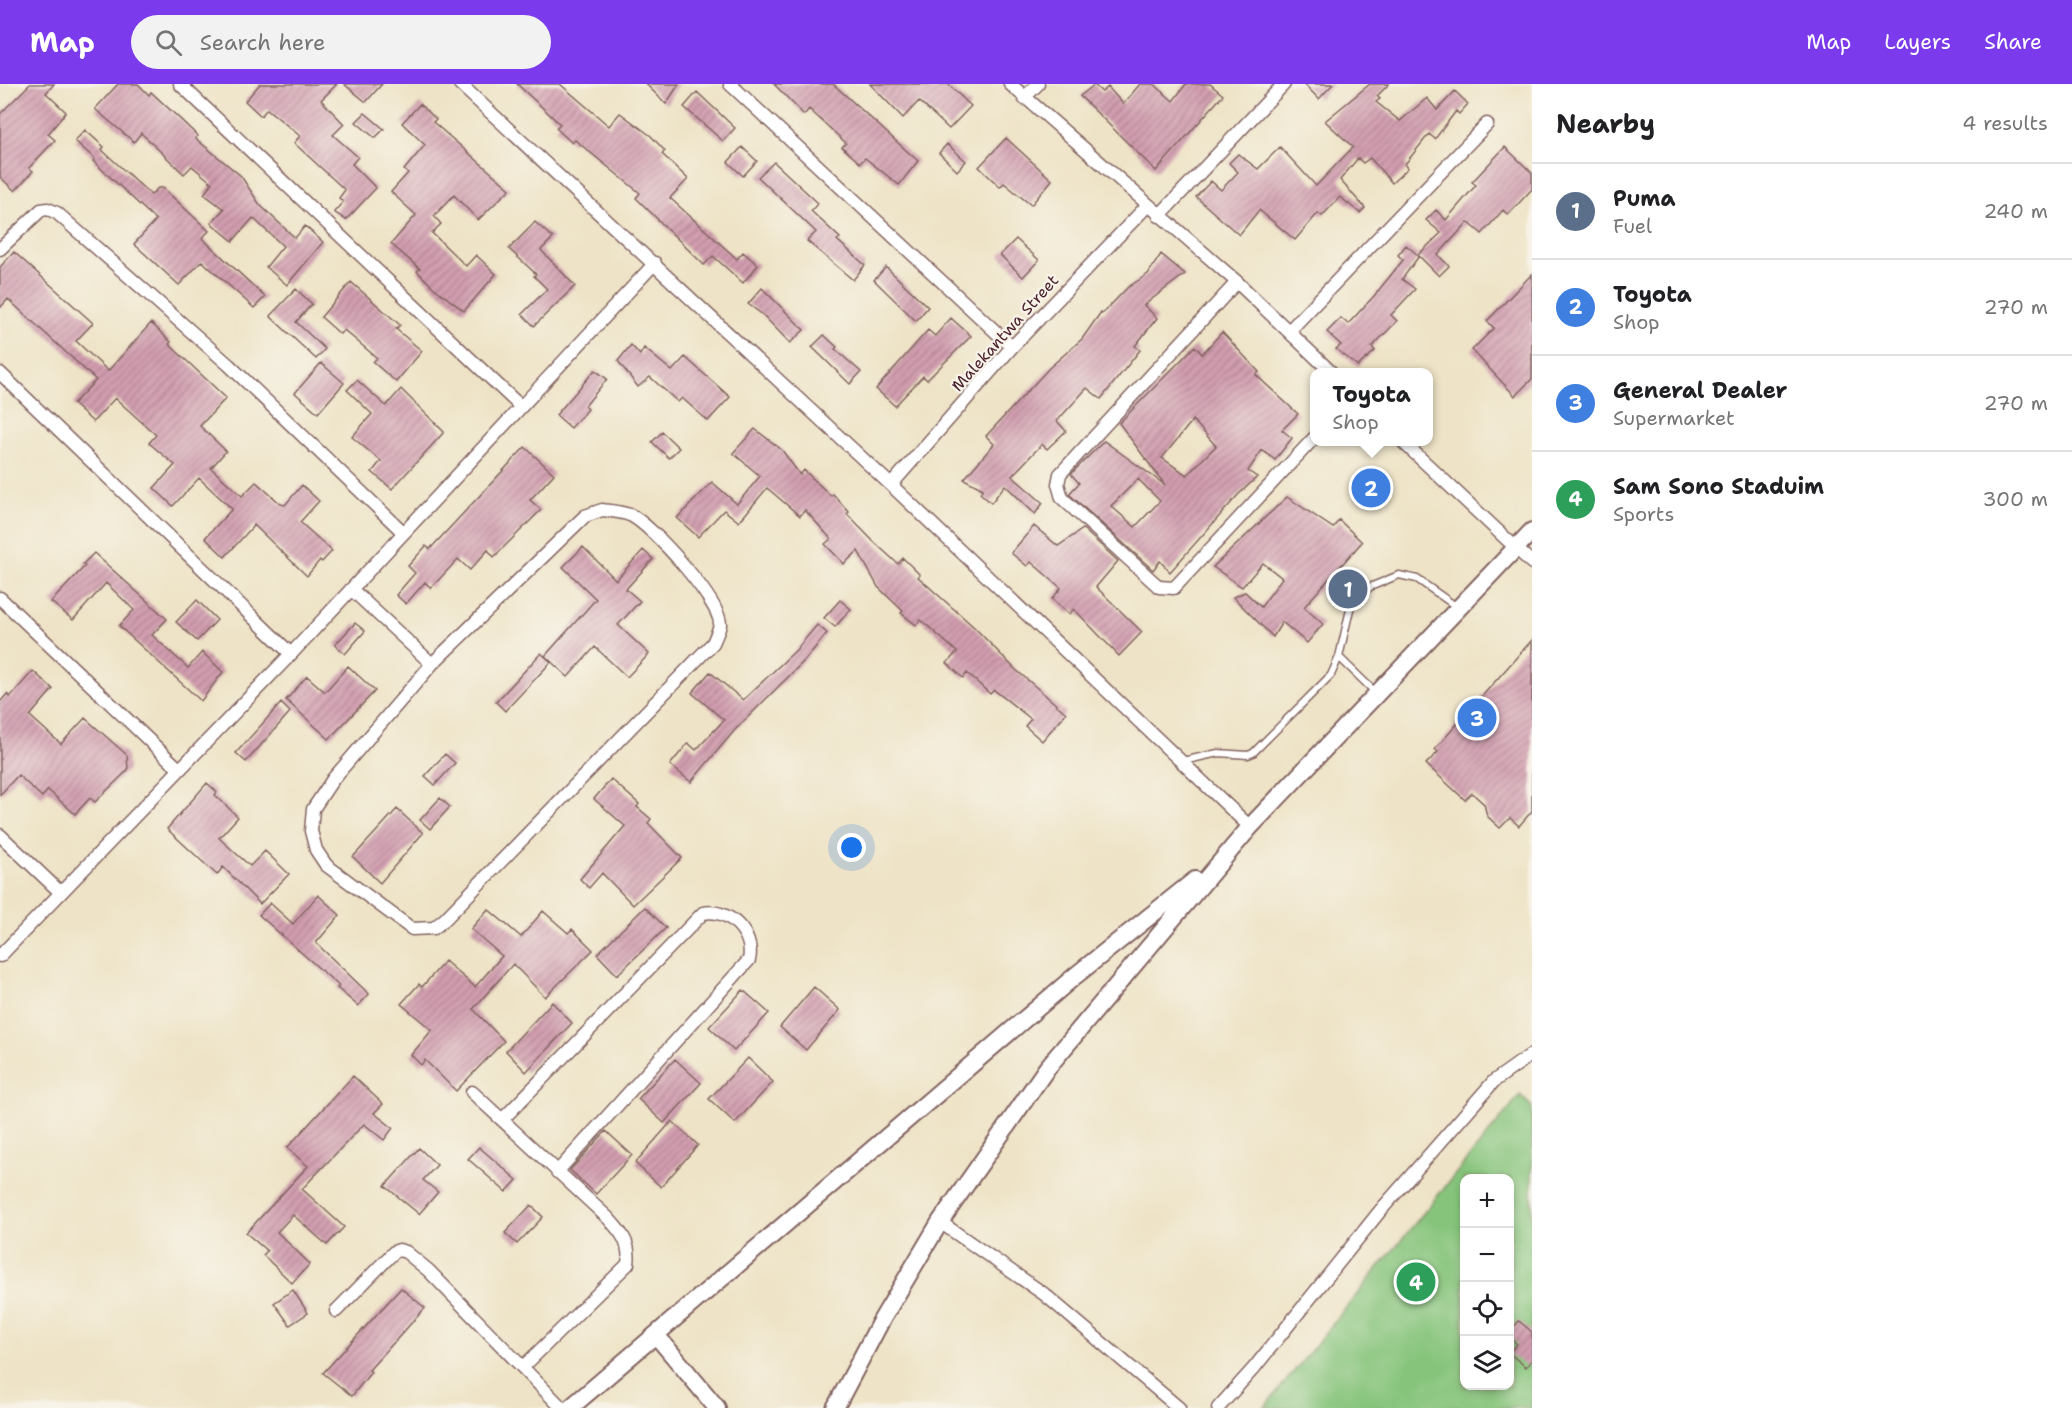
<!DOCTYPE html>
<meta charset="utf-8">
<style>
:root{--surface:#fff;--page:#f2f2f2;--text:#202124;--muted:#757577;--line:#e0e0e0;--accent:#7c3aed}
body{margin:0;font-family:"Shantell Sans",sans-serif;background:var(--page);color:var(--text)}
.controls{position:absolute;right:18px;bottom:18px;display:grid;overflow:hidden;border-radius:12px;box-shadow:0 3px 9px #0003}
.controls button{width:54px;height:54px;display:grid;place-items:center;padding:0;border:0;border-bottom:2px solid var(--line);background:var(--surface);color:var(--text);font:30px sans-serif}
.you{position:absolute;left:852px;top:764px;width:21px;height:21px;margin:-15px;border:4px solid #fff;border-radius:50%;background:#1a73e8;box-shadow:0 0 0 9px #1a73e833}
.badge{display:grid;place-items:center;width:39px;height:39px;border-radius:50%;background:var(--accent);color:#fff;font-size:20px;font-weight:700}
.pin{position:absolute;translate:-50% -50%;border:3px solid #fff;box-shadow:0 2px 6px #0006}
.popup{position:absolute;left:1310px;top:284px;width:123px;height:78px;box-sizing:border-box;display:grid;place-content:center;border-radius:12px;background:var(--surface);filter:drop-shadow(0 2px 4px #0005);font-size:20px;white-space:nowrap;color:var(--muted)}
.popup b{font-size:22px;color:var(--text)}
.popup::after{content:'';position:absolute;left:50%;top:100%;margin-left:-12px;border:12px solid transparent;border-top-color:var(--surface)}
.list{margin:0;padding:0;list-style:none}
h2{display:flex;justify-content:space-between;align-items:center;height:78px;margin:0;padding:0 24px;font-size:26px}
h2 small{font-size:20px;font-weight:400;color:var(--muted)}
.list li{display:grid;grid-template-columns:39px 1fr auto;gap:18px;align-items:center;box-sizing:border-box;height:96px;padding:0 24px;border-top:2px solid var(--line)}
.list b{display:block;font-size:22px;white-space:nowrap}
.list p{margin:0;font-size:20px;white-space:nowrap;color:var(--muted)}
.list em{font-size:20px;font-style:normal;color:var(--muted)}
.icon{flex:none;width:33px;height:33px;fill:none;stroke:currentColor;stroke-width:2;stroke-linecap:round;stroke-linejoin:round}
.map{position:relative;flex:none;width:1532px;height:1324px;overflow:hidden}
header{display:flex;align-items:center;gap:36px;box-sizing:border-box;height:84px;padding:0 30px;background:var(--accent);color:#fff}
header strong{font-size:28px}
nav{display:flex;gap:33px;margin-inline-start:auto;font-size:21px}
.search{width:420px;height:54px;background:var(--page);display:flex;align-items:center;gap:15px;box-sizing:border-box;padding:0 21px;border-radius:33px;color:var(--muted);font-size:22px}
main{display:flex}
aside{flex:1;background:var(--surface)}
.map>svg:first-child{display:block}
.park{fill:#86c47b;stroke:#687253;stroke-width:1.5;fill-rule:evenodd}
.building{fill:url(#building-hatch);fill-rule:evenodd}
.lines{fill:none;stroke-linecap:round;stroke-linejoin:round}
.lane-casing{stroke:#836461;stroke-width:9}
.street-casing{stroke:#836461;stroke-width:15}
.secondary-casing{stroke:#836461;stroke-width:20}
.lane{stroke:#fff;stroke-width:6}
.street{stroke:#fff;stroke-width:12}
.secondary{stroke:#fff;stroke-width:16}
.labels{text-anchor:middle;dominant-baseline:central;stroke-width:4.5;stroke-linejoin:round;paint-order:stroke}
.street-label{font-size:16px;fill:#4a1f2b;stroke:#f7f3e8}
</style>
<header>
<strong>Map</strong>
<div class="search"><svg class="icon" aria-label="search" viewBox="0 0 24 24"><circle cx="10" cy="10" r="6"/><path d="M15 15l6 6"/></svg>Search here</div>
<nav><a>Map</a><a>Layers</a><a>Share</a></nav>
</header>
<main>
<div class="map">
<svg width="1532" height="1324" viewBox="0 0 1532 1324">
<defs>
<pattern id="building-hatch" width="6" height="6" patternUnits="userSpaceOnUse" patternTransform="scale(1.5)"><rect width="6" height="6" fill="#d29eb0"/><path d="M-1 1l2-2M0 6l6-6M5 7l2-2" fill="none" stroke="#ac808f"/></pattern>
</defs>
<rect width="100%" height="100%" fill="#f7f3e8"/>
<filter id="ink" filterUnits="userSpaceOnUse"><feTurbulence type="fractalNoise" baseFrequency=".0167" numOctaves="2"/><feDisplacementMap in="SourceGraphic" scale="12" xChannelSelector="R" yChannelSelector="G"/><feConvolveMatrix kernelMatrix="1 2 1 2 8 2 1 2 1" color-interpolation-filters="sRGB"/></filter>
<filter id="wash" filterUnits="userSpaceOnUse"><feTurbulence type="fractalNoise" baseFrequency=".008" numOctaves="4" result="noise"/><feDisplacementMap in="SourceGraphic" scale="24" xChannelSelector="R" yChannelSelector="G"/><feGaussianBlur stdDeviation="1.35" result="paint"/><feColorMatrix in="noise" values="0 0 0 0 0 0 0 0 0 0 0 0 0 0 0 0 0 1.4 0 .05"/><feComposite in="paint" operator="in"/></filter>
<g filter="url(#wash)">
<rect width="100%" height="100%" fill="#eee3c6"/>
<path class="park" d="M1520 1011 1532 1023V1324H1264ZM1464 1094H1510V1302H1464Z"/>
<g id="blocks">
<path class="building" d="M30 0H54L46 9 66 28 48 50 55 56 29 84 33 87 15 107 0 93V30Z
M118 0H138L149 11 151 8 198 52 195 54 241 92 260 121 295 154 305 142 323 158 287 201 266 183 283 162 253 134 233 157 211 139 224 125 204 110 212 99 192 82 184 90 141 49 134 58 95 25Z
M260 0H337L321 16 344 40 333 51 358 73 352 80 376 104 346 136 334 128 343 118 339 114 345 106 294 59 300 52 267 25 261 32 245 17Z
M344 0H382L366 18Z
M517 0H560L609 42 620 29 651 52 665 67 662 70 688 95 670 114 737 175 743 168 758 181 743 199 713 172 704 181 636 114 640 109 575 56 572 59 556 44 560 40Z
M646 0H679L666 20Z
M774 0H833L918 77 899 101 865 74 860 79 842 63 846 59 809 25 804 31Z
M870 0H948L971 22 949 45 919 17 903 34Z
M1140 0H1154L1173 17 1186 0H1210L1223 11 1156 87 1080 12 1094 1 1102 8 1108 3 1123 20Z
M1304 0H1333L1319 15Z
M1370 0H1389L1377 12 1380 15 1376 18 1400 37 1427 14 1437 26 1455 7 1468 20 1459 30 1456 27 1435 55 1429 50 1405 80 1408 84 1392 99 1370 74 1363 79 1358 74 1340 96 1365 124 1360 129 1340 113 1322 132 1318 129 1295 156 1259 126 1239 151 1196 113 1211 97 1221 106 1238 88 1229 79 1238 70 1258 85 1280 63 1316 102 1353 63 1325 37Z
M697 8 735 44 723 57 684 23Z
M420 20 436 35 433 38 510 105 478 136 454 111 434 132 441 140 432 149 466 182 476 171 496 190 464 227 433 203 417 187 420 185 391 160 416 131 391 108 408 89 404 86 425 61 402 39Z
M365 29 384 45 375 54 356 38Z
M85 46 104 63 102 66 151 111 158 104H163L209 147 202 154 265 213 254 224 202 177 179 201 134 160 156 136 93 77 95 75 75 57Z
M1006 54 1052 96 1031 121 1004 99 1000 103 979 83Z
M947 60 966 77 957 87 939 69Z
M742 63 757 77 743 92 728 78Z
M1505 63 1532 89V105L1508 131 1503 126 1482 150 1468 138 1438 171 1449 182 1439 192 1418 171 1441 149 1426 136 1436 126 1446 136 1476 101 1472 98Z
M774 78 818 119 811 127 840 154 837 156 865 181 853 196 807 157 816 148 758 93Z
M535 138 553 154 541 166 575 202 534 242 522 230 547 205 534 192 536 190 509 165Z
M1016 155 1039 176 1023 193 1000 171Z
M1406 161 1419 172 1402 195 1415 205 1391 231 1397 237 1372 263 1375 267 1358 282 1336 265 1341 261 1327 248 1341 234 1348 240 1374 212 1403 176 1398 171Z
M14 168 93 239 76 257 108 287 151 239 171 258 169 260 226 314 200 342 226 367 211 384 242 412 256 398 281 420 285 421 302 401 319 417 300 438 332 467 322 478 320 476 307 492 254 441 225 473 205 454 232 425 199 394 173 422 154 404 175 381 149 359 156 351 115 314 93 338 73 320 96 296 8 215 0 224V183Z
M1161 170 1185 190 1144 221 1157 234 1135 262 1140 266 1101 315 1087 304 1057 337 1066 347 1047 365 1042 360 1012 392 1043 419 1035 430 1005 401 991 419 980 409 983 405 964 395 994 360 986 352 1049 284 1082 255 1101 228 1103 229 1127 204 1148 190Z
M886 183 928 223 916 237 874 196Z
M1532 190V295L1515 312 1472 266 1494 244 1487 237Z
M351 198 400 241 396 245 422 267 396 298 373 278 377 274 344 246 340 250 321 233Z
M762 204 804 246 790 259 763 231 748 220Z
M296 205 312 220 296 238 325 265 316 275 270 232Z
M951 234 971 252 927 296 923 292 895 322 876 305 928 246 935 252Z
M1222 248 1259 288 1256 291 1298 330 1282 346 1292 354 1275 376 1262 366 1248 387 1257 393 1238 411 1170 488 1160 477 1153 486 1069 410 1079 399 1071 390 1104 357 1165 401 1119 339 1195 262 1202 270ZM1193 336 1216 362 1187 391 1162 374ZM1138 395 1160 417 1135 443 1111 422Z
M824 251 837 263 835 265 861 288 850 300 812 263Z
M631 261 640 271 644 264 672 287 685 273 730 313 708 337 682 314 678 318 650 293 638 303 618 277Z
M321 279 344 299 318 329 295 309Z
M595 286 607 295 585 322 588 325 571 344 556 331Z
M357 296 386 322 401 305 444 348 392 405 372 388 381 377 352 353 372 330 347 306Z
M755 345 782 366 800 391 804 386 831 412 833 410 849 428 847 430 873 457 898 480 903 474 920 491 918 493 974 543 1015 585 1066 629 1042 657 1025 642 1031 635 994 606 990 610 967 589 963 594 947 579 957 568 921 536 916 541 901 529 903 527 878 503 858 467 844 480 825 460 831 455 805 426 800 432 767 404 739 438 724 426 698 453 677 434 712 398 737 420 760 392 733 369Z
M662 348 679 364 669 374 652 358Z
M525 363 554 390 530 416 541 426 494 473 488 466 470 486 458 475 431 504 425 498 406 520 396 511 415 489 408 482 426 462 430 465Z
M1287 413 1333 444 1339 436 1362 458 1304 523 1323 540 1307 559 1282 538 1273 553 1233 513 1245 508 1261 523 1282 494 1263 479 1242 503 1213 483Z
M1034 442 1058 462 1083 445 1118 477 1096 503 1142 548 1119 572 1074 525 1069 530 1052 515 1061 504 1031 478 1027 482 1011 469Z
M583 463 616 496 643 466 653 475 626 505 640 517 618 541 649 570 627 593 595 563 568 593 545 572 596 515 563 483Z
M94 469 167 535 152 551 188 584 202 568 223 588 201 617 119 542 134 526 106 499 73 536 51 518 85 482 83 480Z
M197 516 217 536 197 557 176 538Z
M840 516 851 525 835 543 824 534Z
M355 539 365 547 345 570 335 561Z
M817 541 827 549 806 575 735 646 691 698 670 681 688 659 696 666 724 636 692 609 710 588 743 616 796 566Z
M1532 556V727L1519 742 1510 734 1500 744 1487 732 1484 720 1472 709 1465 716 1426 680 1438 668 1435 665Z
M541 569 551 578 505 627 496 618Z
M348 582 375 607 329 655 286 616 307 592 325 608Z
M33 587 53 605 30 632 61 660 85 634 127 671 128 686 95 718 90 714 75 730 48 706 42 713 18 691 0 711V618L7 610 10 613Z
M281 619 290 628 246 678 236 669Z
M445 670 455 679 435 701 425 692Z
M611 695 639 720 637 723 651 735 648 739 682 774 633 821 602 789 589 804 580 795 625 742 594 715Z
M207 699 217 708 215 711 238 733 219 754 250 782 265 767 289 790 260 820 223 783 217 791 167 745Z
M440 714 450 723 430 745 420 736Z
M397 725 423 749 380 799 353 773Z
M318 811 340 831 316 859 369 910 358 922 337 904 339 902 259 831 270 819 293 840Z
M645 823 666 844 617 891 597 870Z
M488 825 521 853 543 827 568 849 572 845 593 866 545 913 513 880 473 925 504 957 456 1007 425 976 421 981 411 971 432 946 401 920 419 900 422 903 445 877 475 903 502 872 471 845Z
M814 903 840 926 806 966 780 943Z
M743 906 769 929 734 967 709 943Z
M552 918 572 939 526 988 506 967Z
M748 974 773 998 735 1039 709 1015Z
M675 975 701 999 664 1039 638 1015Z
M353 992 383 1020 374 1029 393 1044 384 1056 364 1040 302 1105 344 1143 327 1161 293 1131 277 1148 310 1180 292 1199 263 1171 267 1167 246 1149 308 1082 287 1064Z
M672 1037 698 1061 661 1103 635 1079Z
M606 1047 632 1071 596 1110 570 1086Z
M479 1063 517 1096 506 1108 468 1075Z
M419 1064 437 1081 423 1096 438 1108 419 1130 385 1102Z
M531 1121 543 1133 517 1160 505 1149Z
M401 1204 425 1224 369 1286 371 1288 352 1312 323 1289Z
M293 1206 308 1229 290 1241 274 1219Z
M1519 1237 1532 1248V1276L1526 1283 1509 1269 1517 1260 1509 1254V1248Z"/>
</g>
</g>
<g filter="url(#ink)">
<use href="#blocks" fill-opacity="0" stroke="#836461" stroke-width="1.5"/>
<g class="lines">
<g class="lane-casing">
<path id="lane" d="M1339 573 1375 608
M1183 677 1218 669 1248 671 1253 669 1331 591 1339 573 1351 521 1370 503 1399 491 1417 495 1457 523"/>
</g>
<g class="street-casing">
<path id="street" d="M180 0 520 322
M460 0 891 401 1250 743
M730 0 1012 263
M1010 0 1237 198 1331 288
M1024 14 1038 0
M1159 132 1284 0
M0 165 41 126 48 125 57 129 229 281 403 448
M1237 198 1060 390 1058 400 1062 414 1159 503 1174 504 1314 354
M1289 247 1487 40
M0 289 291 570
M1403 358 1532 479
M891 401 1012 263 1147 122
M602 426C611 427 621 428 630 431 650 439 722 519 720 541 719 546 715 554 713 559L445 835 434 844 412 845 326 781 316 766 311 747 313 725 333 695 432 580 585 432Z
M351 505 432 580
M0 514 179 685
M0 751 60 808
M0 872 291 570 655 179
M472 1008 608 1134C621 1148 631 1159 628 1180L524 1282
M502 1036 703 829C729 823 755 851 749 876L557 1088
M940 1138 1044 1210 1179 1324
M336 1227 394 1168 399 1166 406 1168 429 1187 562 1324
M1218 1324 1254 1284 1380 1127 1494 997 1532 970"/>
</g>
<g class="secondary-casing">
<path id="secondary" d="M656 1251 717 1324
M570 1324 1075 892 1195 796
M835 1324 881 1237 940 1138 1047 984 1250 743 1532 447"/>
</g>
<use href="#lane" class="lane"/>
<use href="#street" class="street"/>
<use href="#secondary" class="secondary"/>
</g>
</g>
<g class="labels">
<g class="street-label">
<text transform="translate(1005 249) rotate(-48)">Malekantwa Street</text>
</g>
</g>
</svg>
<div class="controls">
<button>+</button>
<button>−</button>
<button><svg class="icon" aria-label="locate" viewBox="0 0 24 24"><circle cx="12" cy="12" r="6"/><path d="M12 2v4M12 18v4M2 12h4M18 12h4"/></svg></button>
<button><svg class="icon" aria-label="layers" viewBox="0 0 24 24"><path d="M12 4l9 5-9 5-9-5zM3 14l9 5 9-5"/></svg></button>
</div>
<div class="you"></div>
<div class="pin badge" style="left:1348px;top:505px;background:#5c6f8a">1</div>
<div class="pin badge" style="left:1371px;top:404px;background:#3f7fe0">2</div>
<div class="popup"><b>Toyota</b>Shop</div>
<div class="pin badge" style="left:1477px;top:634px;background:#3f7fe0">3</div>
<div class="pin badge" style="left:1416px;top:1198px;background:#2e9e5b">4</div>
</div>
<aside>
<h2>Nearby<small>4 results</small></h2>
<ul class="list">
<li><span class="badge" style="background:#5c6f8a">1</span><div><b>Puma</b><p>Fuel</p></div><em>240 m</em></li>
<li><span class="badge" style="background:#3f7fe0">2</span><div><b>Toyota</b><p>Shop</p></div><em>270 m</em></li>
<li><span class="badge" style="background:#3f7fe0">3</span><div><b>General Dealer</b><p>Supermarket</p></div><em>270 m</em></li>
<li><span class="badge" style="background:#2e9e5b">4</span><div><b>Sam Sono Staduim</b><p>Sports</p></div><em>300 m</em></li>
</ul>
</aside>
</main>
